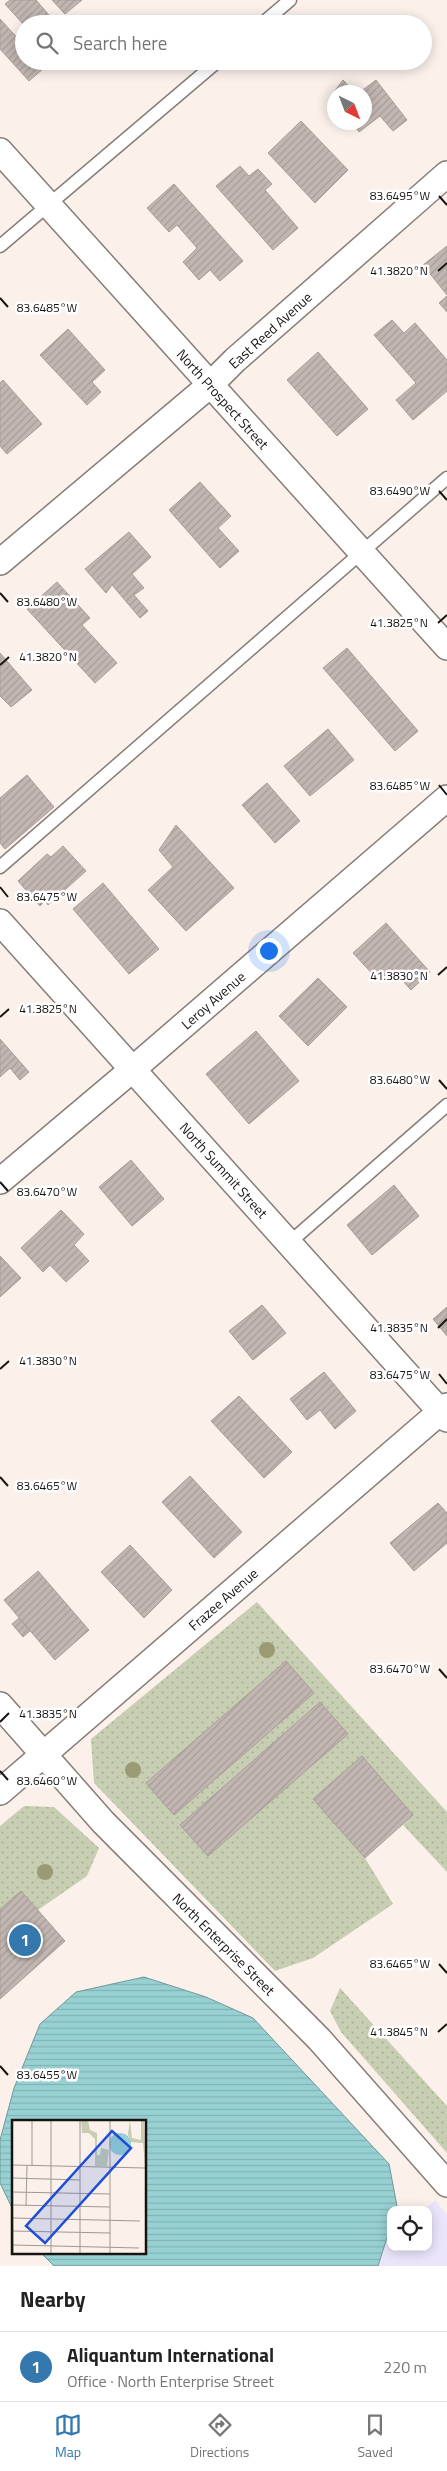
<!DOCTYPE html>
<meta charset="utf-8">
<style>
:root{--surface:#fff;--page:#f6f6f6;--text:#222;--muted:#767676;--line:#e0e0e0;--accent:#3478ae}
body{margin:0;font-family:"Titillium Web",sans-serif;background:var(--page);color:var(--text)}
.controls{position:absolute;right:15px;bottom:15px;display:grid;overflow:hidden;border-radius:10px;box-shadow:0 2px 12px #0003}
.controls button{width:45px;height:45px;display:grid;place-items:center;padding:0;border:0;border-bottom:1px solid var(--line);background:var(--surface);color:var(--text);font:25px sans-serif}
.compass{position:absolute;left:327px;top:85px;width:45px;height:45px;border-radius:50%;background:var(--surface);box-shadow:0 2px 12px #0003;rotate:138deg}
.you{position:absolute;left:268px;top:950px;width:18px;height:18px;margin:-12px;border:4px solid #fff;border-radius:50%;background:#1a73e8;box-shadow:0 0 0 8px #1a73e833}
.badge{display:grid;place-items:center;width:32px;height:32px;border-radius:50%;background:var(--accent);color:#fff;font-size:16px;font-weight:700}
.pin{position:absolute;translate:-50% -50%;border:2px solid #fff;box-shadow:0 1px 5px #0006}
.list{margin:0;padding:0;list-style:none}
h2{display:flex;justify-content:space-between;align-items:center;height:65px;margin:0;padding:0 20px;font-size:21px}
h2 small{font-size:16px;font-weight:400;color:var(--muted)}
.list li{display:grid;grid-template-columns:32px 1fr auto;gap:15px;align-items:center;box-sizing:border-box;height:70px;padding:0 20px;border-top:1px solid var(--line)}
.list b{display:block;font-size:19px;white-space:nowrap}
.list p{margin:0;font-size:16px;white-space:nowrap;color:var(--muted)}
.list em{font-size:16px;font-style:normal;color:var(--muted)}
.icon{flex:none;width:28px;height:28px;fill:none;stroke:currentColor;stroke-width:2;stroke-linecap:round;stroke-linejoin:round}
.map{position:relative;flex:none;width:447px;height:2266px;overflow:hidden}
.search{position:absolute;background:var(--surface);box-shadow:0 2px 12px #0003;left:15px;right:15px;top:15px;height:55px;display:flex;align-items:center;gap:12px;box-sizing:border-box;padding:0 18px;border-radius:28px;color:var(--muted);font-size:19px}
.sheet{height:135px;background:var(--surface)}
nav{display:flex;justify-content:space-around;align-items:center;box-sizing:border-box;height:70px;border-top:1px solid var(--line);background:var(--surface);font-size:14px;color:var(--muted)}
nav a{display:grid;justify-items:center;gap:2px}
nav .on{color:var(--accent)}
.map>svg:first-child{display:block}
.education{fill:#eae5fb}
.grass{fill:url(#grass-dots)}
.water{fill:url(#water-rules);stroke:#729899}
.building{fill:url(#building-hatch);stroke:#a89d99}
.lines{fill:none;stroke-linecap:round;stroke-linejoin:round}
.service-casing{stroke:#877d78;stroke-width:15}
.minor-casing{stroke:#877d78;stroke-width:28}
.service{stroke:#fff;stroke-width:12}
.minor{stroke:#fff;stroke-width:25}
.tree{fill:#9a9b74}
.ticks{fill:none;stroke:#181412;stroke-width:2}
.labels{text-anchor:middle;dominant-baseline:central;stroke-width:5;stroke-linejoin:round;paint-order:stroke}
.street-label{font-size:14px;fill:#181412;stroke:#fff}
.inset-road{fill:none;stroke:#a09894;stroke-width:1}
.view{fill:#1d4ed8;fill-opacity:0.15;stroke:#1d4ed8;stroke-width:2.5}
.inset-edge{fill:none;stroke:#181412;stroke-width:2.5}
.ticks-label{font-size:12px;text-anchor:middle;fill:#181412;stroke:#fff;stroke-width:5;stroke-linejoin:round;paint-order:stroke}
</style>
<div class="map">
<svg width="447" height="2266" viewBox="0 0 447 2266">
<defs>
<pattern id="grass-dots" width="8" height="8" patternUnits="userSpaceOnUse" patternTransform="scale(1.25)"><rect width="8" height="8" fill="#c7ceb2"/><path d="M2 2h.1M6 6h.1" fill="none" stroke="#aab098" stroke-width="1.8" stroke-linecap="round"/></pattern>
<pattern id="water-rules" width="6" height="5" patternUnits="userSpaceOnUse" patternTransform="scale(1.25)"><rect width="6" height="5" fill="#98d1d3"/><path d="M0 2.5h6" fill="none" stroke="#82b3b4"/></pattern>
<pattern id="building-hatch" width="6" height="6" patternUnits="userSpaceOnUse" patternTransform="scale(1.25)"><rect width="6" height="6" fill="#c2b6b2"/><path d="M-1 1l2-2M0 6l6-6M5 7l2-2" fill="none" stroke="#a69c98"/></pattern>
</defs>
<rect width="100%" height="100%" fill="#fbf0ea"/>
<path class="education" d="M435 2200 447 2215V2266H359L391 2238V2247H428V2210H424Z"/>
<path class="grass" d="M257 1602 447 1812V1872L403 1825 413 1815 362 1757 314 1799 365 1858 393 1904 313 1958 275 1971 94 1783 91 1739Z
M24 1806 54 1807 99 1848 87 1876 38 1910 21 1891 0 1909V1826Z
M340 1988 447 2106V2153L341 2032 330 2011Z"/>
<path class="water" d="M144 1977 206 1997 253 2018 389 2164 397 2206 396 2210H391V2225L378 2266H54L40 2252H145V2121H14V2212L0 2183V2140L14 2088 40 2024 76 1992Z"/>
<path class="building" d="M10 0H36L55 22 24 25 5 4Z
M52 0H82L65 14Z
M0 19 24 45V61H38L44 68 29 81 0 49Z
M343 80 354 92H334V100L331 96Z
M376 80 407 120 393 131 380 116 359 132 352 122H364V92H360Z
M301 121 348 170 315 203 268 153Z
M240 166 249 176 258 169 272 184 265 190 298 228 273 250 216 186Z
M174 184 243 261 220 281 210 270 199 280 183 262 197 248 177 225 169 232 147 208Z
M447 246V295L423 265Z
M447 296V312L439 303Z
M392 320 404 333 415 323 447 360V391L413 420 396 400 416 383 374 335Z
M68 329 105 370 92 382 101 392 87 405 40 355Z
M318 352 368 409 337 436 287 380Z
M3 380 42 424 7 454 0 446V383Z
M200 482 231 516 218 528 239 551 220 568 169 510Z
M129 532 151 557 132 574 144 588 134 595 148 611 140 618 112 585 106 593 85 569Z
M57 582 90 618 82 625 117 663 95 683 27 609Z
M347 648 418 731 395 751 323 668Z
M0 653 32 690 11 707 0 696Z
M328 729 354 760 310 796 284 766Z
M27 775 54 807 5 849 0 843V798Z
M267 783 300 821 275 843 242 805Z
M176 825 234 888 186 931 148 890 173 867 159 850Z
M63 846 86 871 48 905 45 901 40 906 18 881 47 854 51 857Z
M103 883 159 949 129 974 73 909Z
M386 923 430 972 411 990 392 969 379 981 353 953Z
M318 978 347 1007 308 1046 279 1016Z
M256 1031 299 1081 249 1124 206 1074Z
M0 1039 29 1072 20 1080 10 1068 0 1077Z
M131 1160 164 1199 132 1226 99 1187Z
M394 1185 419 1216 372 1255 347 1225Z
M61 1210 84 1234 74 1245 89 1261 66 1282 50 1265 43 1272 21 1248Z
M0 1256 21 1278 0 1297Z
M262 1305 286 1333 253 1360 229 1331Z
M447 1307V1336L433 1319Z
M324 1372 356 1411 335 1429 320 1410 307 1420 290 1399Z
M239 1396 292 1452 264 1478 211 1421Z
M190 1476 242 1532 214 1558 162 1502Z
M438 1503 447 1513V1543L414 1571 390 1543Z
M130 1545 172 1590 144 1618 101 1572Z
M38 1571 89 1630 55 1660 4 1600Z
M19 1618 30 1631 23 1637 12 1624Z
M286 1661 314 1693 174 1815 146 1783Z
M320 1702 348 1734 208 1856 180 1825Z
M362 1756 413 1815 365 1858 313 1799Z
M21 1891 65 1941 0 1999V1909Z"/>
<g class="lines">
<g class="service-casing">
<path id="service" d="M262 24 290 0
M0 246 218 61
M0 867 447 478
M289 1243 447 1105"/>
</g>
<g class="minor-casing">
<path id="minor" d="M0 151 447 647
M0 562 210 385 235 360 447 174
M0 922 447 1419
M0 1181 133 1069 447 798
M0 1705 103 1822 319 2039 447 2184
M0 1792 447 1406"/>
</g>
<use href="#service" class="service"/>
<use href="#minor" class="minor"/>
</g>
<g class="tree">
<circle cx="267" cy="1650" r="8"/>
<circle cx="133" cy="1770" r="8"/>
<circle cx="45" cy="1872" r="8"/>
</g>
<path class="ticks" d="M439 196 447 205M438 271 447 263M0 298 8 307M439 491 447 500M0 593 8 602M438 623 447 615M0 665 9 657M439 785 447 795M0 887 8 897M438 975 447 967M0 1017 9 1009M439 1080 447 1089M0 1182 8 1191M438 1328 447 1319M0 1369 9 1361M439 1374 447 1384M0 1477 8 1486M439 1669 447 1678M0 1722 9 1713M0 1771 8 1780M439 1964 447 1973M438 2032 447 2024M0 2066 8 2075"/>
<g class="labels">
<g class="street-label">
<text transform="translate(270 330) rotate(-42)">East Reed Avenue</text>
<text transform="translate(223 399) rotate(48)">North Prospect Street</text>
<text transform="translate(213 1000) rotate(-41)">Leroy Avenue</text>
<text transform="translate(224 1170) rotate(48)">North Summit Street</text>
<text transform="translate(223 1599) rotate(-41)">Frazee Avenue</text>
<text transform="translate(224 1944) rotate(45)">North Enterprise Street</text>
</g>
</g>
<g transform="translate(12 2120)">
<rect width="134" height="134" fill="#fbf0ea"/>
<path d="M69 0H76L78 10 85 13V35H88L89 28 97 30 95 46H83V19L77 13H70ZM118 0 120 18 129 20V0H132L133 45 131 23 118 22 116 14Z" fill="#c7ceb2"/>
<path d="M97 24a11 11 0 1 1 22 0a11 11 0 1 1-22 0Z" fill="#98d1d3"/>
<path class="inset-road" d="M0 0 1 134M20 0V46M68 0V134M1 45 134 48M1 58 68 60M1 72 98 74M1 85 98 87M14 86 15 46M0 98 128 101M0 111 98 113M1 125 127 128M39 134V0M98 134V0"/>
<path class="view" d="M100 11 119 28 33 123 14 106Z"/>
<rect width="134" height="134" class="inset-edge"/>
</g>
<g class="ticks-label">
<text x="400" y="200">83.6495°W</text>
<text x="399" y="275">41.3820°N</text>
<text x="47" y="312">83.6485°W</text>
<text x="400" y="495">83.6490°W</text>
<text x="47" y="606">83.6480°W</text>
<text x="399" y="627">41.3825°N</text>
<text x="48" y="661">41.3820°N</text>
<text x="400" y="790">83.6485°W</text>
<text x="47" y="901">83.6475°W</text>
<text x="399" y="980">41.3830°N</text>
<text x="48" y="1013">41.3825°N</text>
<text x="400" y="1084">83.6480°W</text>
<text x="47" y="1196">83.6470°W</text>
<text x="399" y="1332">41.3835°N</text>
<text x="48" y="1365">41.3830°N</text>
<text x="400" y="1379">83.6475°W</text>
<text x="47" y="1490">83.6465°W</text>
<text x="400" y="1673">83.6470°W</text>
<text x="48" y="1718">41.3835°N</text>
<text x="47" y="1785">83.6460°W</text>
<text x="400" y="1968">83.6465°W</text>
<text x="399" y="2036">41.3845°N</text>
<text x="47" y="2079">83.6455°W</text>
</g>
</svg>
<div class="controls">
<button><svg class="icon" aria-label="locate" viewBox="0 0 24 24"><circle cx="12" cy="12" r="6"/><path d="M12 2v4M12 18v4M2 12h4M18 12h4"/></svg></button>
</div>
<svg class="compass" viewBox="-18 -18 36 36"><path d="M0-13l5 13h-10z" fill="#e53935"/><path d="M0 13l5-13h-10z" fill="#767676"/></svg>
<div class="you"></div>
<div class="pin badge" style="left:25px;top:1940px">1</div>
<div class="search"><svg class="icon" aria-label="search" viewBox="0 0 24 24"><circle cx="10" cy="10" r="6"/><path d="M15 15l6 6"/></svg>Search here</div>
</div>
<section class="sheet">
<h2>Nearby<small></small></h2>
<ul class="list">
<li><span class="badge">1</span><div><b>Aliquantum International</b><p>Office · North Enterprise Street</p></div><em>220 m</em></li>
</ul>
</section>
<nav>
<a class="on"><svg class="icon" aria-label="map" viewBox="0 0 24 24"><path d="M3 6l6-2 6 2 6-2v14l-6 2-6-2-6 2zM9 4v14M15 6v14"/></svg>Map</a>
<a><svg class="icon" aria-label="directions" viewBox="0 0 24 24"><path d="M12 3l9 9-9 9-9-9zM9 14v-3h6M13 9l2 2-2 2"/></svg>Directions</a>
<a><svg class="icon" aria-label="saved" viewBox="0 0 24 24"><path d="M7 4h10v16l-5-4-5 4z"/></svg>Saved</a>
</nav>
